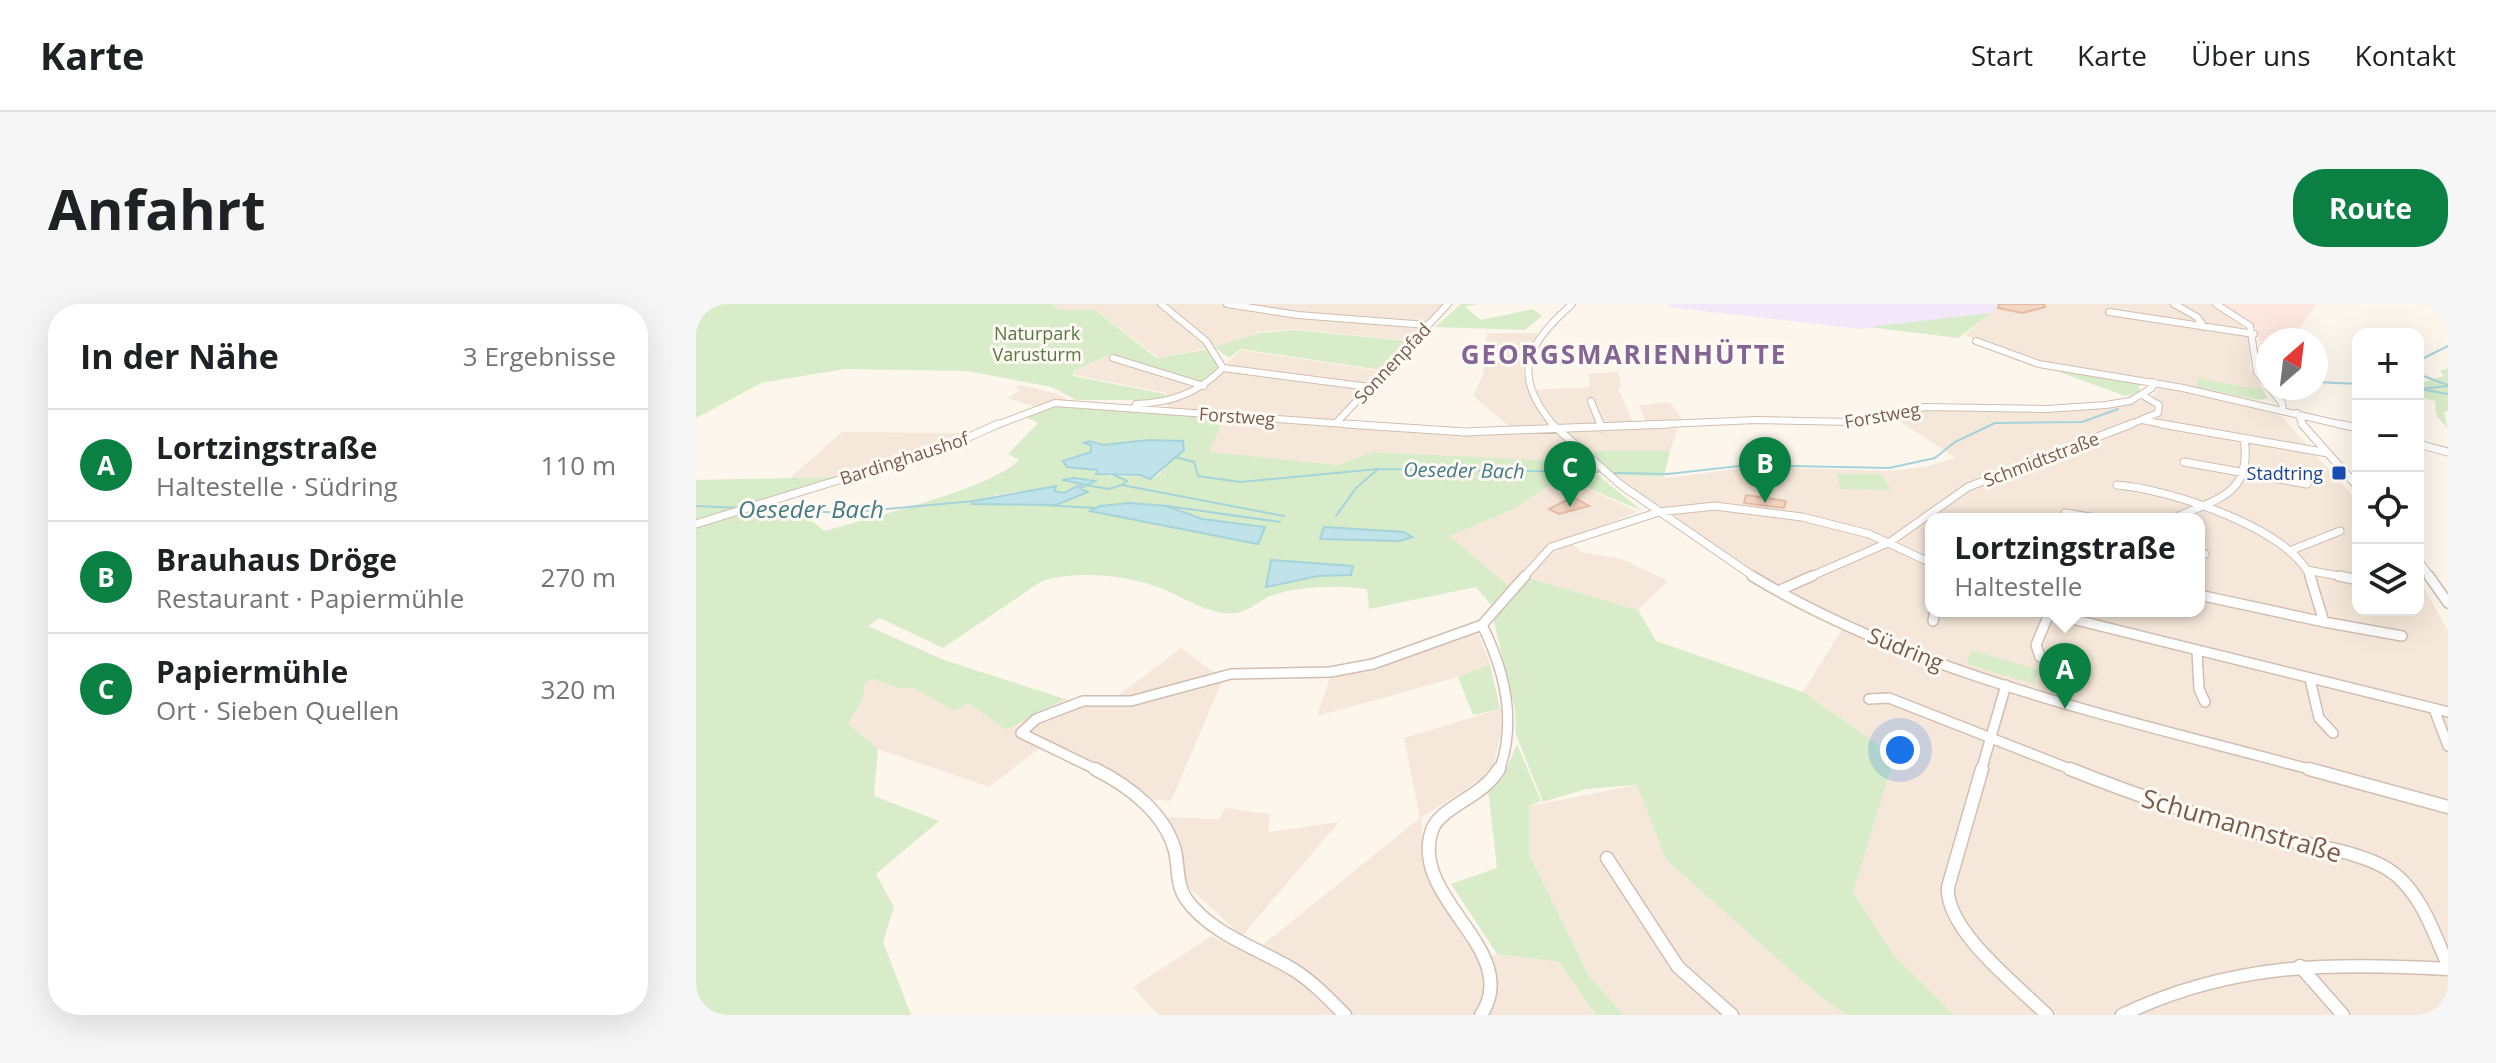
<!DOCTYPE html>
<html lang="de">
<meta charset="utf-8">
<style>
:root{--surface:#fff;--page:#f6f6f6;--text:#202124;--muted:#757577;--line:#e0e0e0;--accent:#0b8043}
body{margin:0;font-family:"Open Sans",sans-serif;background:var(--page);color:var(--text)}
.controls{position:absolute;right:24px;top:24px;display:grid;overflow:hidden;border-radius:16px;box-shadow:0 8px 32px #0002}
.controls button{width:72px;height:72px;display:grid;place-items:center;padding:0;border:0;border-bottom:2px solid var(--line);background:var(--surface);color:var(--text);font:40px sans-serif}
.compass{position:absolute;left:1560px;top:24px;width:72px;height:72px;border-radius:50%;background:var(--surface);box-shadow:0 8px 32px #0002;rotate:28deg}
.you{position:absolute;left:1204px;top:446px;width:28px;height:28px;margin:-20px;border:6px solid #fff;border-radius:50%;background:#1a73e8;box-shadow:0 0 0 12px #1a73e833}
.badge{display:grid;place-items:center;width:52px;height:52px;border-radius:50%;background:var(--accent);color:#fff;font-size:26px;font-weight:700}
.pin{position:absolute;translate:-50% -66px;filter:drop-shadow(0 2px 4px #0008)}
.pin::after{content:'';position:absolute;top:42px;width:28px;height:24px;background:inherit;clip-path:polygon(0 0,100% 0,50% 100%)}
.popup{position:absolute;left:1229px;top:209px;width:280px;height:104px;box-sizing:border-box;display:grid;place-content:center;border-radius:16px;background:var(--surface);filter:drop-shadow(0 2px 6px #0005);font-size:26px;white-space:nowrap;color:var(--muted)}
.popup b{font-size:30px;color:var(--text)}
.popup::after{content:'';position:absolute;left:50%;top:100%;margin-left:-16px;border:16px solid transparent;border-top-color:var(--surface)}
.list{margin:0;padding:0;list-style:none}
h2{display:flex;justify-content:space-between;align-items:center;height:104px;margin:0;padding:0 32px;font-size:34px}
h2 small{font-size:26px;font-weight:400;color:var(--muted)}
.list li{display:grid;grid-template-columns:52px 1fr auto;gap:24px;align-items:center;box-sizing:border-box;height:112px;padding:0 32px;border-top:2px solid var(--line)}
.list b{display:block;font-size:30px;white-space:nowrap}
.list p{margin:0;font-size:26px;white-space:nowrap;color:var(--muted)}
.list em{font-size:26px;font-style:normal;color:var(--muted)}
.icon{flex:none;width:44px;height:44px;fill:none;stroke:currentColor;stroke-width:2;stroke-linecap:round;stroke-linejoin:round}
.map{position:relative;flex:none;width:1752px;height:711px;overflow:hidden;border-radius:32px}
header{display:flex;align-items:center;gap:48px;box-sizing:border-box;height:112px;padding:0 40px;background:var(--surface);border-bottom:2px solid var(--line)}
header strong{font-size:38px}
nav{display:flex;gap:44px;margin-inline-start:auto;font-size:28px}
.intro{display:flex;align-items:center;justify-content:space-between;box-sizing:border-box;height:192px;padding:0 48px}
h1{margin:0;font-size:56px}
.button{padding:20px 36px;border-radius:32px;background:var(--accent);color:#fff;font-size:28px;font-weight:700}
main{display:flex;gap:48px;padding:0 48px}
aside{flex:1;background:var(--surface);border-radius:32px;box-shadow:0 8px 32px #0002}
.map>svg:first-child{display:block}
.residential{fill:#f5e8da;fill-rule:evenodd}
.commercial{fill:#fde8e0}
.education{fill:#f3e8fa}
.green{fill:#d8ecc9;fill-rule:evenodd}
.water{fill:#bfe3e8;stroke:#a5d3da;stroke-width:2}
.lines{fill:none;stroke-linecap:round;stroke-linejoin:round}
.stream{stroke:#a5d3da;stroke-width:2}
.building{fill:#f3d5c3;stroke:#e6bba3;stroke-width:2}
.minor-far3-casing{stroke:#d1beb0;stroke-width:8}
.minor-far2-casing{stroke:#d1beb0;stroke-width:9}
.minor-far1-casing{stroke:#d1beb0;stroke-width:12}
.minor-casing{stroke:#d1beb0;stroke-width:15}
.minor-far3{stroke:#fff;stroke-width:6}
.minor-far2{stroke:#fff;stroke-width:7}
.minor-far1{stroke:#fff;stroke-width:9}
.minor{stroke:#fff;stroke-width:12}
.transit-dot{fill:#1a4fb4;stroke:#fffaf3;stroke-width:3}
.labels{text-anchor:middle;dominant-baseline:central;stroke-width:6;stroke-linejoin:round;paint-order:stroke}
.far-park-label{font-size:18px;fill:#537a41;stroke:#fffaf3}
.far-street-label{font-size:18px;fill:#7a5c4d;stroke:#fffaf3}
.far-transit-label{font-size:18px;fill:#164399;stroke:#fffaf3;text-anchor:end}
.far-water-label{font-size:20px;font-style:italic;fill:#437c86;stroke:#fffaf3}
.street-label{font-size:22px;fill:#7a5c4d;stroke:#fffaf3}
.water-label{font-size:24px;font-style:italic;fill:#437c86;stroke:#fffaf3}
.far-district-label{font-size:26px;font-weight:bold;letter-spacing:2px;fill:#846695;stroke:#fffaf3}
.near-street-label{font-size:26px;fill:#7a5c4d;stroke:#fffaf3}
</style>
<header>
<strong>Karte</strong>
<nav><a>Start</a><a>Karte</a><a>Über uns</a><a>Kontakt</a></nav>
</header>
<div class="intro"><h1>Anfahrt</h1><a class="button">Route</a></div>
<main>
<aside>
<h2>In der Nähe<small>3 Ergebnisse</small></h2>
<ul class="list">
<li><span class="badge">A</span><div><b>Lortzingstraße</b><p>Haltestelle · Südring</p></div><em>110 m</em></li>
<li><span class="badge">B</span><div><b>Brauhaus Dröge</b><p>Restaurant · Papiermühle</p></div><em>270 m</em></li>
<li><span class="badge">C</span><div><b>Papiermühle</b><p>Ort · Sieben Quellen</p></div><em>320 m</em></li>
</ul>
</aside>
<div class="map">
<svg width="1752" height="711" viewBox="0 0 1752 711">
<rect width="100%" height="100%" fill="#fdf6ec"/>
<path class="residential" d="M355 0H752L715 37 599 25 562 28 539 38 463 54 400 6H363Z
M1305 0H1515L1546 22 1553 35 1554 65 1572 94 1563 96 1337 58 1269 31Z
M791 29H842L828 55 827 70 833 86 894 83 892 70 922 68 925 82 922 84 940 125 982 123 974 147H899L886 158 676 148 642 161 512 148 472 105 470 89 378 71 379 67 415 50 508 80 545 46 685 67 637 119 819 127 777 92 787 71Z
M324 81 358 89 370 94 369 97 340 103 311 94 325 86 319 83Z
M1463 83 1559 103 1585 112 1662 198V306H1722V273L1752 327V711H1258L1198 652 1157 588 1199 452 1107 388 1151 317 1035 256 918 171 973 174 1052 163 1196 167 1232 162 1260 154 1195 112 1231 104 1378 105 1438 99 1456 93ZM1235 215H1503V307H1235Z
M974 98 988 118 951 121 943 101Z
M146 128 280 129 144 173 94 174Z
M867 173 942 208 856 241 813 282 752 232 816 206Z
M877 240 885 248 926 255 972 277 942 306 832 274 854 249Z
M782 329 794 360 762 373 621 412 635 371Z
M485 344 527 375 475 497 451 495 416 467 349 440 293 483 182 445 152 420 167 394 169 379 176 375 202 384H217L259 407 272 399 310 426 369 395 388 400H411Z
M804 405 806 424 796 468 725 514 728 560 742 595 782 655 801 650 863 658 900 711H462L437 683 516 632 554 651 724 514 708 434Z
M941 481 970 556 1127 695 1150 711H928L893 672 833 550V502Z
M529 504 574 510 572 528 643 518 546 632 490 581 482 540 470 513 524 515Z"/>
<path class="commercial" d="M1526 0H1621L1595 36H1572V43L1566 42 1559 23Z"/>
<path class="education" d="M973 0H1305L1295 9 1164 25 972 3Z"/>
<path class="green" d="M0 0H355L363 6H399L461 54 513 45 523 63 507 78 415 50 378 67 377 72 469 90V96H380L356 83 271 67 149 65 65 79 0 114Z
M765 0H781L769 3 785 16 837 5 846 12 829 26 739 23Z
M1295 9 1262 34 1173 23Z
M599 26 712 37 685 66 545 45 533 54 518 43 563 29Z
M1752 64V107L1748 108 1752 125 1740 111 1739 97 1722 93V80L1748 72 1744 67Z
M1355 65 1432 76 1444 80 1443 88 1429 92Z
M1502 74 1566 86 1572 94 1563 96 1501 83Z
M379 101 528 113 513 148 642 161 676 148 886 158 946 207 866 173 816 206 753 232 813 282 795 301 780 283 673 305 671 285C640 281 604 282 574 292 564 296 553 307 541 309 514 312 489 294 467 285 432 271 382 266 346 277L247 344 184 314 172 322 248 356 369 395 310 426 272 399 259 407 217 384H202L176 375 169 379 167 394 152 420 182 445 178 492 243 517 180 570 198 603 187 638 215 711H0V176L144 173 36 205 96 200 128 227C170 215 297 184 323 156L312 150 342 119 329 113 353 102ZM452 136 487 137 464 170 454 175C439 169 422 175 409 171 396 166 386 163 371 163L368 157 395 147 393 137 407 141ZM398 177 383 184 391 188 360 201 277 200 300 191 359 183 358 187 368 189 387 180 369 178ZM395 207 495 210 506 215 569 223ZM576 256 657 262 654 271 622 272 571 283Z
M899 147H974L968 173 918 171 893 152Z
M1140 170H1185L1195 186 1145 185Z
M832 274 942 306 960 337 1107 388 1199 452 1157 588 1198 652 1258 711H1150L1127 695 970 556 941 481 890 485 847 498 820 431 819 405 797 314Z
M1275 346 1342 366 1338 380 1271 360Z
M794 360 804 405 777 411 762 373Z
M821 440 845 497 833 502V550L893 672 928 711H900L863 658 801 650 755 580 801 564 792 485 806 475Z"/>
<path class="water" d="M452 136 487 137 488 146 454 175 444 171 400 170 401 166 371 163 367 157 395 148V141L388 139 393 137 407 141Z
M378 174 399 177 384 184 392 188 360 201 276 200 278 197 360 182 358 187 368 189 386 180 366 176Z
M434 199 471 202 506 215 569 223 562 240 394 207 404 202Z
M628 223 708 228 716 233 704 237 624 235Z
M575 256 657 262 655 271 622 272 570 283Z"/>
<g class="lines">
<path class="stream" d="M1722 57 1752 42
M1722 70 1752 81
M1620 78 1662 80
M1752 82 1724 85 1752 90
M479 153 498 158 502 172 544 178 682 165
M919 169 972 170 1052 161 1193 164 1239 154 1259 138 1299 119 1386 118 1422 105
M418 171 431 177 427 180
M389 181 413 185 426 181 588 212
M346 201 400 204
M0 202 44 204
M471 202 584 218
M60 204 147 209 278 197
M640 212 660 184 682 165 902 168"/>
</g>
<path class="building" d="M1303 0H1348L1349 3 1326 9 1302 4Z
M1050 191 1090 197 1088 204 1048 199Z
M877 193 893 202 863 210 853 205Z"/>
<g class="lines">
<g class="minor-far3-casing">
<path id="minor-far3" d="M531 0 602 11 731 21
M1478 0 1501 13 1508 23
M1520 0 1554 22 1561 68 1586 99 1587 106
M1413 8 1558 30
M1280 37 1343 60 1487 84 1651 122
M417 54 508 82
M527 64 673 83
M895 97 905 122
M440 100C475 99 502 89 527 64L510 37 465 0
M1601 109 1608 122
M1446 116 1477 122
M641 118 752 0
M298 122 359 99 678 122
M858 122C814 69 831 41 876 0
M925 122 1060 116 1157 118 1229 103 1351 105 1410 101 1434 97 1456 84V78
M1430 122 1462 109 1463 101 1448 92"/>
</g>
<g class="minor-far2-casing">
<path id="minor-far2" d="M650 120 769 128 973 120
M856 120 925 181 1060 274
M904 120 906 124
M1466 120 1632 149
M1606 120 1662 183
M1643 120 1662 124
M1722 140 1752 148
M1488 158 1611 180
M1421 181C1472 185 1594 224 1615 274
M1369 209 1406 215
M1476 215C1519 195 1557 192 1548 135
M0 220 253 142 302 120
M1596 246 1644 227
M1503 250H1509
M1722 256 1735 274
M1611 266 1653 274
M827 274 855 243 963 208 1019 202 1106 213 1173 230 1235 259
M1111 274 1194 238 1272 183 1435 120"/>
</g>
<g class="minor-far1-casing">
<path id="minor-far1" d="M1056 272C1223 373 1433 416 1620 467
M1643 272 1662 276
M1733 272 1752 299
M1082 287 1116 272
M1503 291 1628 318 1614 272
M1344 307 1752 408
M1237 317 1239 307
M1628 318 1706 332
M786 321C809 367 821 418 803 467
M1501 348 1503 385 1509 398
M1344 353 1340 341 1353 310
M1614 375 1623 414 1637 429
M1173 395 1193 394 1379 467
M1738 405 1752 442
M403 467 325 429 340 415 387 397H435L535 370 634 368 677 360 786 321 829 272
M1285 467 1310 381"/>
</g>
<g class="minor-casing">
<path id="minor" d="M399 465C433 482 469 509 479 547 483 564 480 580 490 595 516 631 562 644 598 666 617 678 633 695 649 711
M1286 465 1252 583C1249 626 1321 681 1351 711
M1374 465C1437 490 1501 512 1566 530 1604 541 1671 546 1700 571 1727 594 1738 630 1752 661
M1613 465 1752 503
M911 554 982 663 1036 711
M1604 662 1647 711
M785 711C828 646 712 595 736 526 744 503 787 493 803 465
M1426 711C1534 659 1635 658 1752 665"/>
</g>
<use href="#minor-far3" class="minor-far3"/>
<use href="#minor-far2" class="minor-far2"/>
<use href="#minor-far1" class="minor-far1"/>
<use href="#minor" class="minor"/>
</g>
<rect class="transit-dot" x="1635" y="161" width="16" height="16" rx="4"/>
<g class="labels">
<g class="far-park-label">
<text x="341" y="29">Naturpark<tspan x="341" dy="21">Varusturm</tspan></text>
</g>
<g class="far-street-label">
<text transform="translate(696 59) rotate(-47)">Sonnenpfad</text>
<text transform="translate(1186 111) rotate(-10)">Forstweg</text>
<text transform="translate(541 112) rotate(4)">Forstweg</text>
<text transform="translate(208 154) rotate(-18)">Bardinghaushof</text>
<text transform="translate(1345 155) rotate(-21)">Schmidtstraße</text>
</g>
<g class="far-transit-label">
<text x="1627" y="169">Stadtring</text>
</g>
<g class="far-water-label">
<text transform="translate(768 166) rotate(1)">Oeseder Bach</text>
</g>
<g class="street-label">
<text transform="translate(1210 344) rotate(22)">Südring</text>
</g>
<g class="water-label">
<text x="115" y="204">Oeseder Bach</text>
</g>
<g class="far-district-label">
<text x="928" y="50">GEORGSMARIENHÜTTE</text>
</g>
<g class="near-street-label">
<text transform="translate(1546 521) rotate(16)">Schumannstraße</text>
</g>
</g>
</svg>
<div class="controls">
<button>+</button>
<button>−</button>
<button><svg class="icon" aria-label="locate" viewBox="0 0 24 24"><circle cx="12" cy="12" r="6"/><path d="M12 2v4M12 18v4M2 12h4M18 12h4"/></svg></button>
<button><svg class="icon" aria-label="layers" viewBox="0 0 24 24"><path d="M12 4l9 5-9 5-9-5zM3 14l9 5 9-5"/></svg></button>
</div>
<svg class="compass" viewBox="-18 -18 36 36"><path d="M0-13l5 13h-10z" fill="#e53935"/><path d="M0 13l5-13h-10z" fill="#757577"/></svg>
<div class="you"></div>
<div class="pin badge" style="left:1369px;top:405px">A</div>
<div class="popup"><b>Lortzingstraße</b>Haltestelle</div>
<div class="pin badge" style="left:1069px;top:199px">B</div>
<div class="pin badge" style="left:874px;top:203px">C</div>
</div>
</main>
